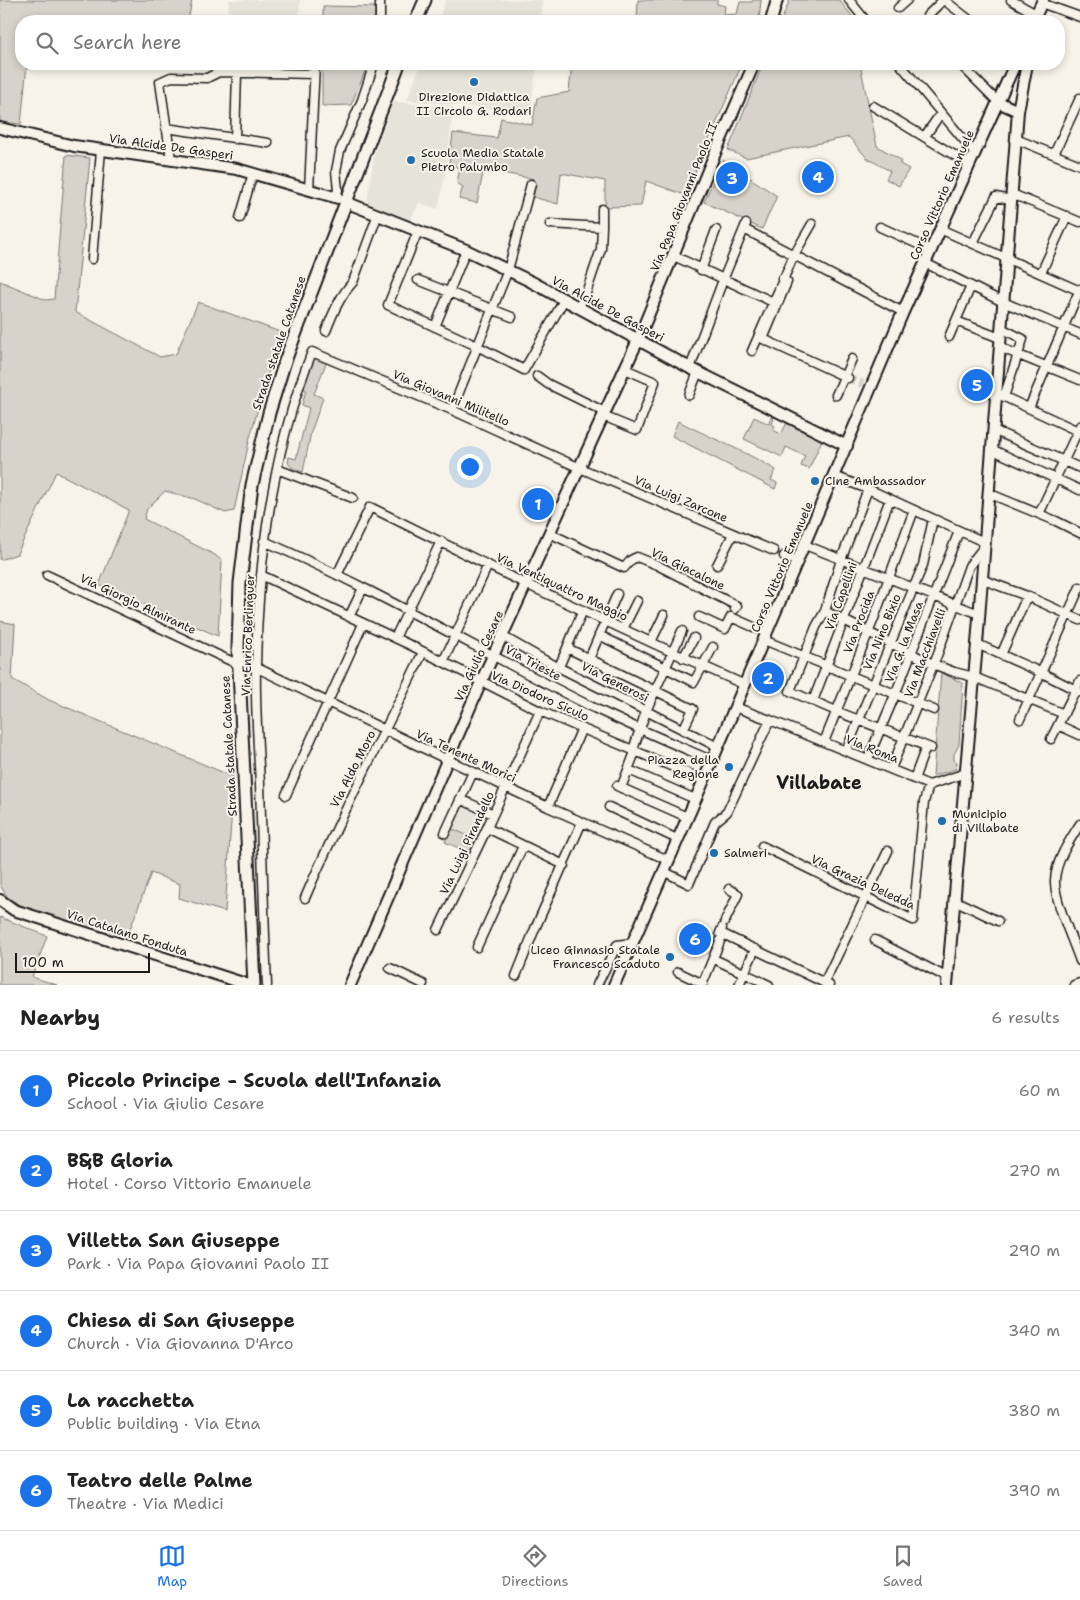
<!DOCTYPE html>
<meta charset="utf-8">
<style>
:root{--surface:#fff;--page:#f2f2f2;--text:#222;--muted:#767676;--line:#e0e0e0;--accent:#1a73e8}
body{margin:0;font-family:"Shantell Sans",sans-serif;background:var(--page);color:var(--text)}
.scale{position:absolute;left:15px;bottom:12px;width:135px;box-sizing:border-box;padding-left:5px;border:2px solid #1c1c1c;border-top:0;font-size:14px;line-height:18px;white-space:nowrap;color:#1c1c1c;-webkit-text-stroke:4px #f7f3e8;paint-order:stroke}
.you{position:absolute;left:469px;top:466px;width:18px;height:18px;margin:-12px;border:4px solid #fff;border-radius:50%;background:#1a73e8;box-shadow:0 0 0 8px #1a73e833}
.badge{display:grid;place-items:center;width:32px;height:32px;border-radius:50%;background:var(--accent);color:#fff;font-size:16px;font-weight:700}
.pin{position:absolute;translate:-50% -50%;border:2px solid #fff;box-shadow:0 1px 5px #0006}
.list{margin:0;padding:0;list-style:none}
h2{display:flex;justify-content:space-between;align-items:center;height:65px;margin:0;padding:0 20px;font-size:21px}
h2 small{font-size:16px;font-weight:400;color:var(--muted)}
.list li{display:grid;grid-template-columns:32px 1fr auto;gap:15px;align-items:center;box-sizing:border-box;height:80px;padding:0 20px;border-top:1px solid var(--line)}
.list b{display:block;font-size:19px;white-space:nowrap}
.list p{margin:0;font-size:16px;white-space:nowrap;color:var(--muted)}
.list em{font-size:16px;font-style:normal;color:var(--muted)}
.icon{flex:none;width:28px;height:28px;fill:none;stroke:currentColor;stroke-width:2;stroke-linecap:round;stroke-linejoin:round}
.map{position:relative;flex:none;width:1080px;height:985px;overflow:hidden}
.search{position:absolute;background:var(--surface);box-shadow:0 2px 8px #0003;left:15px;right:15px;top:15px;height:55px;display:flex;align-items:center;gap:12px;box-sizing:border-box;padding:0 18px;border-radius:20px;color:var(--muted);font-size:19px}
.sheet{height:545px;background:var(--surface)}
nav{display:flex;justify-content:space-around;align-items:center;box-sizing:border-box;height:70px;border-top:1px solid var(--line);background:var(--surface);font-size:14px;color:var(--muted)}
nav a{display:grid;justify-items:center;gap:2px}
nav .on{color:var(--accent)}
.map>svg:first-child{display:block}
.built{fill:#e6e3d9}
.green{fill:#d7d3cb;stroke:#7a7874}
.lines{fill:none;stroke-linecap:round;stroke-linejoin:round}
.street-tunnel{stroke:#d6d3c9;stroke-width:8;stroke-dasharray:8 4;stroke-linecap:butt}
.street-casing{stroke:#1c1c1c;stroke-width:11}
.secondary-casing{stroke:#1c1c1c;stroke-width:14}
.primary-casing{stroke:#1c1c1c;stroke-width:15}
.street{stroke:#f7f3e8;stroke-width:8}
.secondary{stroke:#f7f3e8;stroke-width:10}
.primary{stroke:#f7f3e8;stroke-width:11}
.poi-dot{fill:#1f6fb2;stroke:#f7f3e8;stroke-width:2}
.labels{text-anchor:middle;dominant-baseline:central;stroke-width:4;stroke-linejoin:round;paint-order:stroke}
.poi-label{font-size:12px;fill:#1c1c1c;stroke:#f7f3e8;text-anchor:start}
.street-label{font-size:12px;fill:#1c1c1c;stroke:#f7f3e8}
.district-label{font-size:18px;font-weight:bold;fill:#1c1c1c;stroke:#f7f3e8}
</style>
<div class="map">
<svg width="1080" height="985" viewBox="0 0 1080 985">
<rect width="100%" height="100%" fill="#f7f3e8"/>
<filter id="ink" filterUnits="userSpaceOnUse"><feTurbulence type="fractalNoise" baseFrequency=".02" numOctaves="2"/><feDisplacementMap in="SourceGraphic" scale="10" xChannelSelector="R" yChannelSelector="G"/><feConvolveMatrix kernelMatrix="1 2 1 2 8 2 1 2 1" color-interpolation-filters="sRGB"/></filter>
<g filter="url(#ink)">
<path class="built" d="M229 0H300L299 21H228Z
M446 0H542L541 21H438Z
M227 64H298V69L227 67Z
M421 64H537L530 113 407 100Z
M393 102 453 107 447 165 438 209 419 203 410 221 367 202 374 155Z
M461 803 488 815 471 854 444 842Z"/>
<path class="green" d="M0 0H192L188 21H92L32 16 31 21H21V64H27L21 124 0 122Z
M638 0H717V4L725 6 724 15 737 14 740 2H752L753 0H761L759 21H637Z
M790 0H839L856 21H781Z
M323 6 375 7 374 21H323Z
M322 64H368L351 105 322 106Z
M572 64H742L685 195 646 181 641 206 605 207V181L561 173 558 204 533 197 535 187 534 179 487 170 483 173 477 203 459 199 463 187 457 183 460 168 449 164 453 133 497 138 501 118 532 125 537 98 569 92Z
M763 64H860L877 146 901 160 900 164 909 169 899 186 886 179 890 171 867 158 849 137 746 158 728 150Z
M66 155 90 158 75 312 160 357 176 354 198 302 280 332 250 437 234 511 225 513 195 499 165 491 147 509 144 519 215 555 222 561 218 636 99 585 129 510 56 472 17 554 0 560V281L46 300 54 299Z
M723 160 777 196 762 229 704 202Z
M321 356 328 358 314 394 323 398 311 432 303 472 292 468 288 463 289 457 296 459 309 408 302 405 306 390 303 388 314 357Z
M754 417 769 424 772 417 774 418 772 424 775 426 773 430 781 434 787 423 822 440 809 469 801 466 805 456 786 447 782 457 744 439Z
M678 421C711 438 745 451 776 470L771 480 777 483 775 489 672 436Z
M0 621 15 624 12 679 49 700 234 777 225 912 179 898 180 884 151 873 126 940 24 907 8 898 0 885Z
M941 673 963 683 959 745 954 754V760L957 762 956 769 933 776Z
M450 828 476 839 470 853 445 842Z
M0 917 47 936 32 977 57 985H0Z"/>
<g class="lines">
<path class="street-tunnel" d="M848 378 863 384"/>
<g class="street-casing">
<path id="street" d="M849 0 866 21
M944 0 971 21
M1011 0 1036 14
M1041 3 1080 17
M898 8 907 0
M927 16 943 0
M380 21V0
M900 64 974 152
M964 68 998 102
M873 106 969 164
M166 128 268 143
M925 136 941 113
M235 139 237 73
M1016 139 1080 165
M1054 154 1080 98
M171 159 160 82 171 77 207 78 219 72 314 74
M309 190 315 64
M1012 194 1080 222
M335 198 338 190 336 171 340 151 362 100 374 64
M240 218 253 173
M550 224 602 227 601 249 586 293 579 307
M602 227V209
M880 227 931 250
M744 229 903 312
M940 229 1080 291
M418 231 388 305 477 346 524 370 564 300
M973 243 996 197 1011 200
M674 256 773 302
M92 259 101 150
M925 263 1003 302 1080 334
M701 270 716 230
M1041 273 1067 216
M782 279 787 282 763 339 848 378
M418 280 512 317
M956 321 1000 338
M435 327 466 250
M1001 328 1023 339 1004 397
M326 331C333 313 340 296 353 282L378 214
M949 337 971 286
M999 347 1080 380
M752 351 794 255 812 224
M690 368 723 280 746 224
M537 376 548 384 605 412
M996 393 1080 432
M689 395 698 372
M836 395 852 359
M1029 408 1080 289
M452 410 508 270 531 184
M603 416 637 430 655 382 625 369
M993 430 1080 468
M991 449 1080 490
M277 469 353 498
M834 476 868 489 984 542
M868 489 841 560 825 611 816 627 790 691 836 711 931 748
M988 493 1056 521 1080 533
M1039 514 1080 426
M549 533 624 568 631 560 637 557 657 565 737 606 735 609
M264 541C377 590 482 652 592 707 631 726 672 743 713 761
M805 545 979 614
M784 556 798 562
M717 565 733 534
M47 575 233 662
M261 575 412 646 540 711 704 780
M337 575 370 507 526 584 672 652 745 685
M981 579 1027 596 1080 620
M825 611 933 664 954 672 974 677 1064 714
M349 617 363 588
M699 617 725 629 731 617 767 633
M623 629 637 601
M599 635 694 682 713 647
M502 636 546 661 718 747
M395 638 441 541
M764 640 934 710
M651 642 664 615
M977 644 1040 672 1080 692
M567 648 693 709 683 730
M1001 655 1027 596
M683 658 694 638
M589 659 617 594
M245 662 408 741 548 807 668 860
M443 662 488 565
M559 667 583 610
M813 701 890 499
M1020 719 1080 587
M770 720 929 785 966 773
M1058 725 1080 735
M1051 739 1080 681
M824 742 873 621 914 510
M633 750 646 711 682 631
M846 751 923 565 933 519
M868 759 895 695 959 531
M891 769 938 653 969 566 983 548
M629 770 695 799
M914 779 926 747
M617 786 687 817
M621 788 635 752
M286 795 363 624
M460 799 493 814
M548 807 582 728
M609 807 677 839
M1080 824C1070 840 1056 860 1055 880 1054 901 1073 940 1080 961
M487 828 564 865
M445 833 473 772
M762 846 913 920 924 802 929 785
M663 871 689 884 715 822 727 812 770 720 735 707
M305 898C341 814 384 734 423 652
M954 900 998 921
M725 921 738 894 729 889
M722 928 720 933 723 934 829 985
M438 930 487 828 540 711
M875 940 948 978
M477 947 523 846
M714 959 769 985
M390 968 423 984
M678 972 703 984
M516 976 534 931 582 822
M824 983 888 851
M267 985C264 918 262 851 260 784 258 745 255 706 256 667 258 560 272 451 312 352L452 410 580 468 774 551
M597 985 617 945 632 943
M702 985 723 934
M739 985 755 949
M1074 985 1080 983"/>
</g>
<g class="secondary-casing">
<path id="secondary" d="M771 21 777 0
M1033 21 1043 0
M998 102 1018 111
M0 128 74 146 237 169 338 198
M353 205 466 250 530 281 690 368 847 446
M0 900 14 910 249 985
M350 985 481 682 638 340 716 151 754 64
M614 985 704 780 903 312 1015 64
M947 985 977 644 1018 111 1027 64"/>
</g>
<g class="primary-casing">
<path id="primary" d="M416 21 425 0
M254 985 238 649 240 583 252 485 269 413 285 361 399 64"/>
</g>
<use href="#street" class="street"/>
<use href="#secondary" class="secondary"/>
<use href="#primary" class="primary"/>
</g>
</g>
<g class="poi-dot">
<circle cx="474" cy="82" r="5"/>
<circle cx="411" cy="160" r="5"/>
<circle cx="815" cy="481" r="5"/>
<circle cx="729" cy="767" r="5"/>
<circle cx="942" cy="821" r="5"/>
<circle cx="714" cy="853" r="5"/>
<circle cx="670" cy="957" r="5"/>
</g>
<g class="labels">
<g class="poi-label">
<text x="474" y="97" text-anchor="middle">Direzione Didattica<tspan x="474" dy="14">II Circolo G. Rodari</tspan></text>
<text x="421" y="153">Scuola Media Statale<tspan x="421" dy="14">Pietro Palumbo</tspan></text>
<text x="825" y="481">Cine Ambassador</text>
<text x="719" y="760" text-anchor="end">Piazza della<tspan x="719" dy="14">Regione</tspan></text>
<text x="952" y="814">Municipio<tspan x="952" dy="14">di Villabate</tspan></text>
<text x="724" y="853">Salmeri</text>
<text x="660" y="950" text-anchor="end">Liceo Ginnasio Statale<tspan x="660" dy="14">Francesco Scaduto</tspan></text>
</g>
<g class="street-label">
<text transform="translate(171 147) rotate(8)">Via Alcide De Gasperi</text>
<text transform="translate(942 195) rotate(-66)">Corso Vittorio Emanuele</text>
<text transform="translate(684 197) rotate(-68)">Via Papa Giovanni Paolo II</text>
<text transform="translate(608 309) rotate(28)">Via Alcide De Gasperi</text>
<text transform="translate(279 343) rotate(-71)">Strada statale Catanese</text>
<text transform="translate(451 398) rotate(23)">Via Giovanni Militello</text>
<text transform="translate(681 499) rotate(23)">Via Luigi Zarcone</text>
<text transform="translate(782 567) rotate(-67)">Corso Vittorio Emanuele</text>
<text transform="translate(688 569) rotate(26)">Via Giacalone</text>
<text transform="translate(562 587) rotate(25)">Via Ventiquattro Maggio</text>
<text transform="translate(841 596) rotate(-70)">Via Capellini</text>
<text transform="translate(138 604) rotate(25)">Via Giorgio Almirante</text>
<text transform="translate(859 622) rotate(-69)">Via Procida</text>
<text transform="translate(882 632) rotate(-68)">Via Nino Bixio</text>
<text transform="translate(248 635) rotate(-88)">Via Enrico Berlinguer</text>
<text transform="translate(904 642) rotate(-69)">Via G. la Masa</text>
<text transform="translate(925 653) rotate(-69)">Via Macchiavelli</text>
<text transform="translate(479 656) rotate(-65)">Via Giulio Cesare</text>
<text transform="translate(533 663) rotate(28)">Via Trieste</text>
<text transform="translate(615 682) rotate(27)">Via Generosi</text>
<text transform="translate(540 696) rotate(24)">Via Diodoro Siculo</text>
<text transform="translate(229 746) rotate(-93)">Strada statale Catanese</text>
<text transform="translate(872 749) rotate(22)">Via Roma</text>
<text transform="translate(466 756) rotate(25)">Via Tenente Morici</text>
<text transform="translate(353 769) rotate(-63)">Via Aldo Moro</text>
<text transform="translate(467 843) rotate(-65)">Via Luigi Pirandello</text>
<text transform="translate(863 882) rotate(25)">Via Grazia Deledda</text>
<text transform="translate(127 933) rotate(18)">Via Catalano Fonduta</text>
</g>
<g class="district-label">
<text x="819" y="783">Villabate</text>
</g>
</g>
</svg>
<div class="scale">100 m</div>
<div class="you"></div>
<div class="pin badge" style="left:538px;top:504px">1</div>
<div class="pin badge" style="left:768px;top:678px">2</div>
<div class="pin badge" style="left:732px;top:178px">3</div>
<div class="pin badge" style="left:818px;top:177px">4</div>
<div class="pin badge" style="left:977px;top:385px">5</div>
<div class="pin badge" style="left:695px;top:939px">6</div>
<div class="search"><svg class="icon" aria-label="search" viewBox="0 0 24 24"><circle cx="10" cy="10" r="6"/><path d="M15 15l6 6"/></svg>Search here</div>
</div>
<section class="sheet">
<h2>Nearby<small>6 results</small></h2>
<ul class="list">
<li><span class="badge">1</span><div><b>Piccolo Principe - Scuola dell'Infanzia</b><p>School · Via Giulio Cesare</p></div><em>60 m</em></li>
<li><span class="badge">2</span><div><b>B&amp;B Gloria</b><p>Hotel · Corso Vittorio Emanuele</p></div><em>270 m</em></li>
<li><span class="badge">3</span><div><b>Villetta San Giuseppe</b><p>Park · Via Papa Giovanni Paolo II</p></div><em>290 m</em></li>
<li><span class="badge">4</span><div><b>Chiesa di San Giuseppe</b><p>Church · Via Giovanna D'Arco</p></div><em>340 m</em></li>
<li><span class="badge">5</span><div><b>La racchetta</b><p>Public building · Via Etna</p></div><em>380 m</em></li>
<li><span class="badge">6</span><div><b>Teatro delle Palme</b><p>Theatre · Via Medici</p></div><em>390 m</em></li>
</ul>
</section>
<nav>
<a class="on"><svg class="icon" aria-label="map" viewBox="0 0 24 24"><path d="M3 6l6-2 6 2 6-2v14l-6 2-6-2-6 2zM9 4v14M15 6v14"/></svg>Map</a>
<a><svg class="icon" aria-label="directions" viewBox="0 0 24 24"><path d="M12 3l9 9-9 9-9-9zM9 14v-3h6M13 9l2 2-2 2"/></svg>Directions</a>
<a><svg class="icon" aria-label="saved" viewBox="0 0 24 24"><path d="M7 4h10v16l-5-4-5 4z"/></svg>Saved</a>
</nav>
